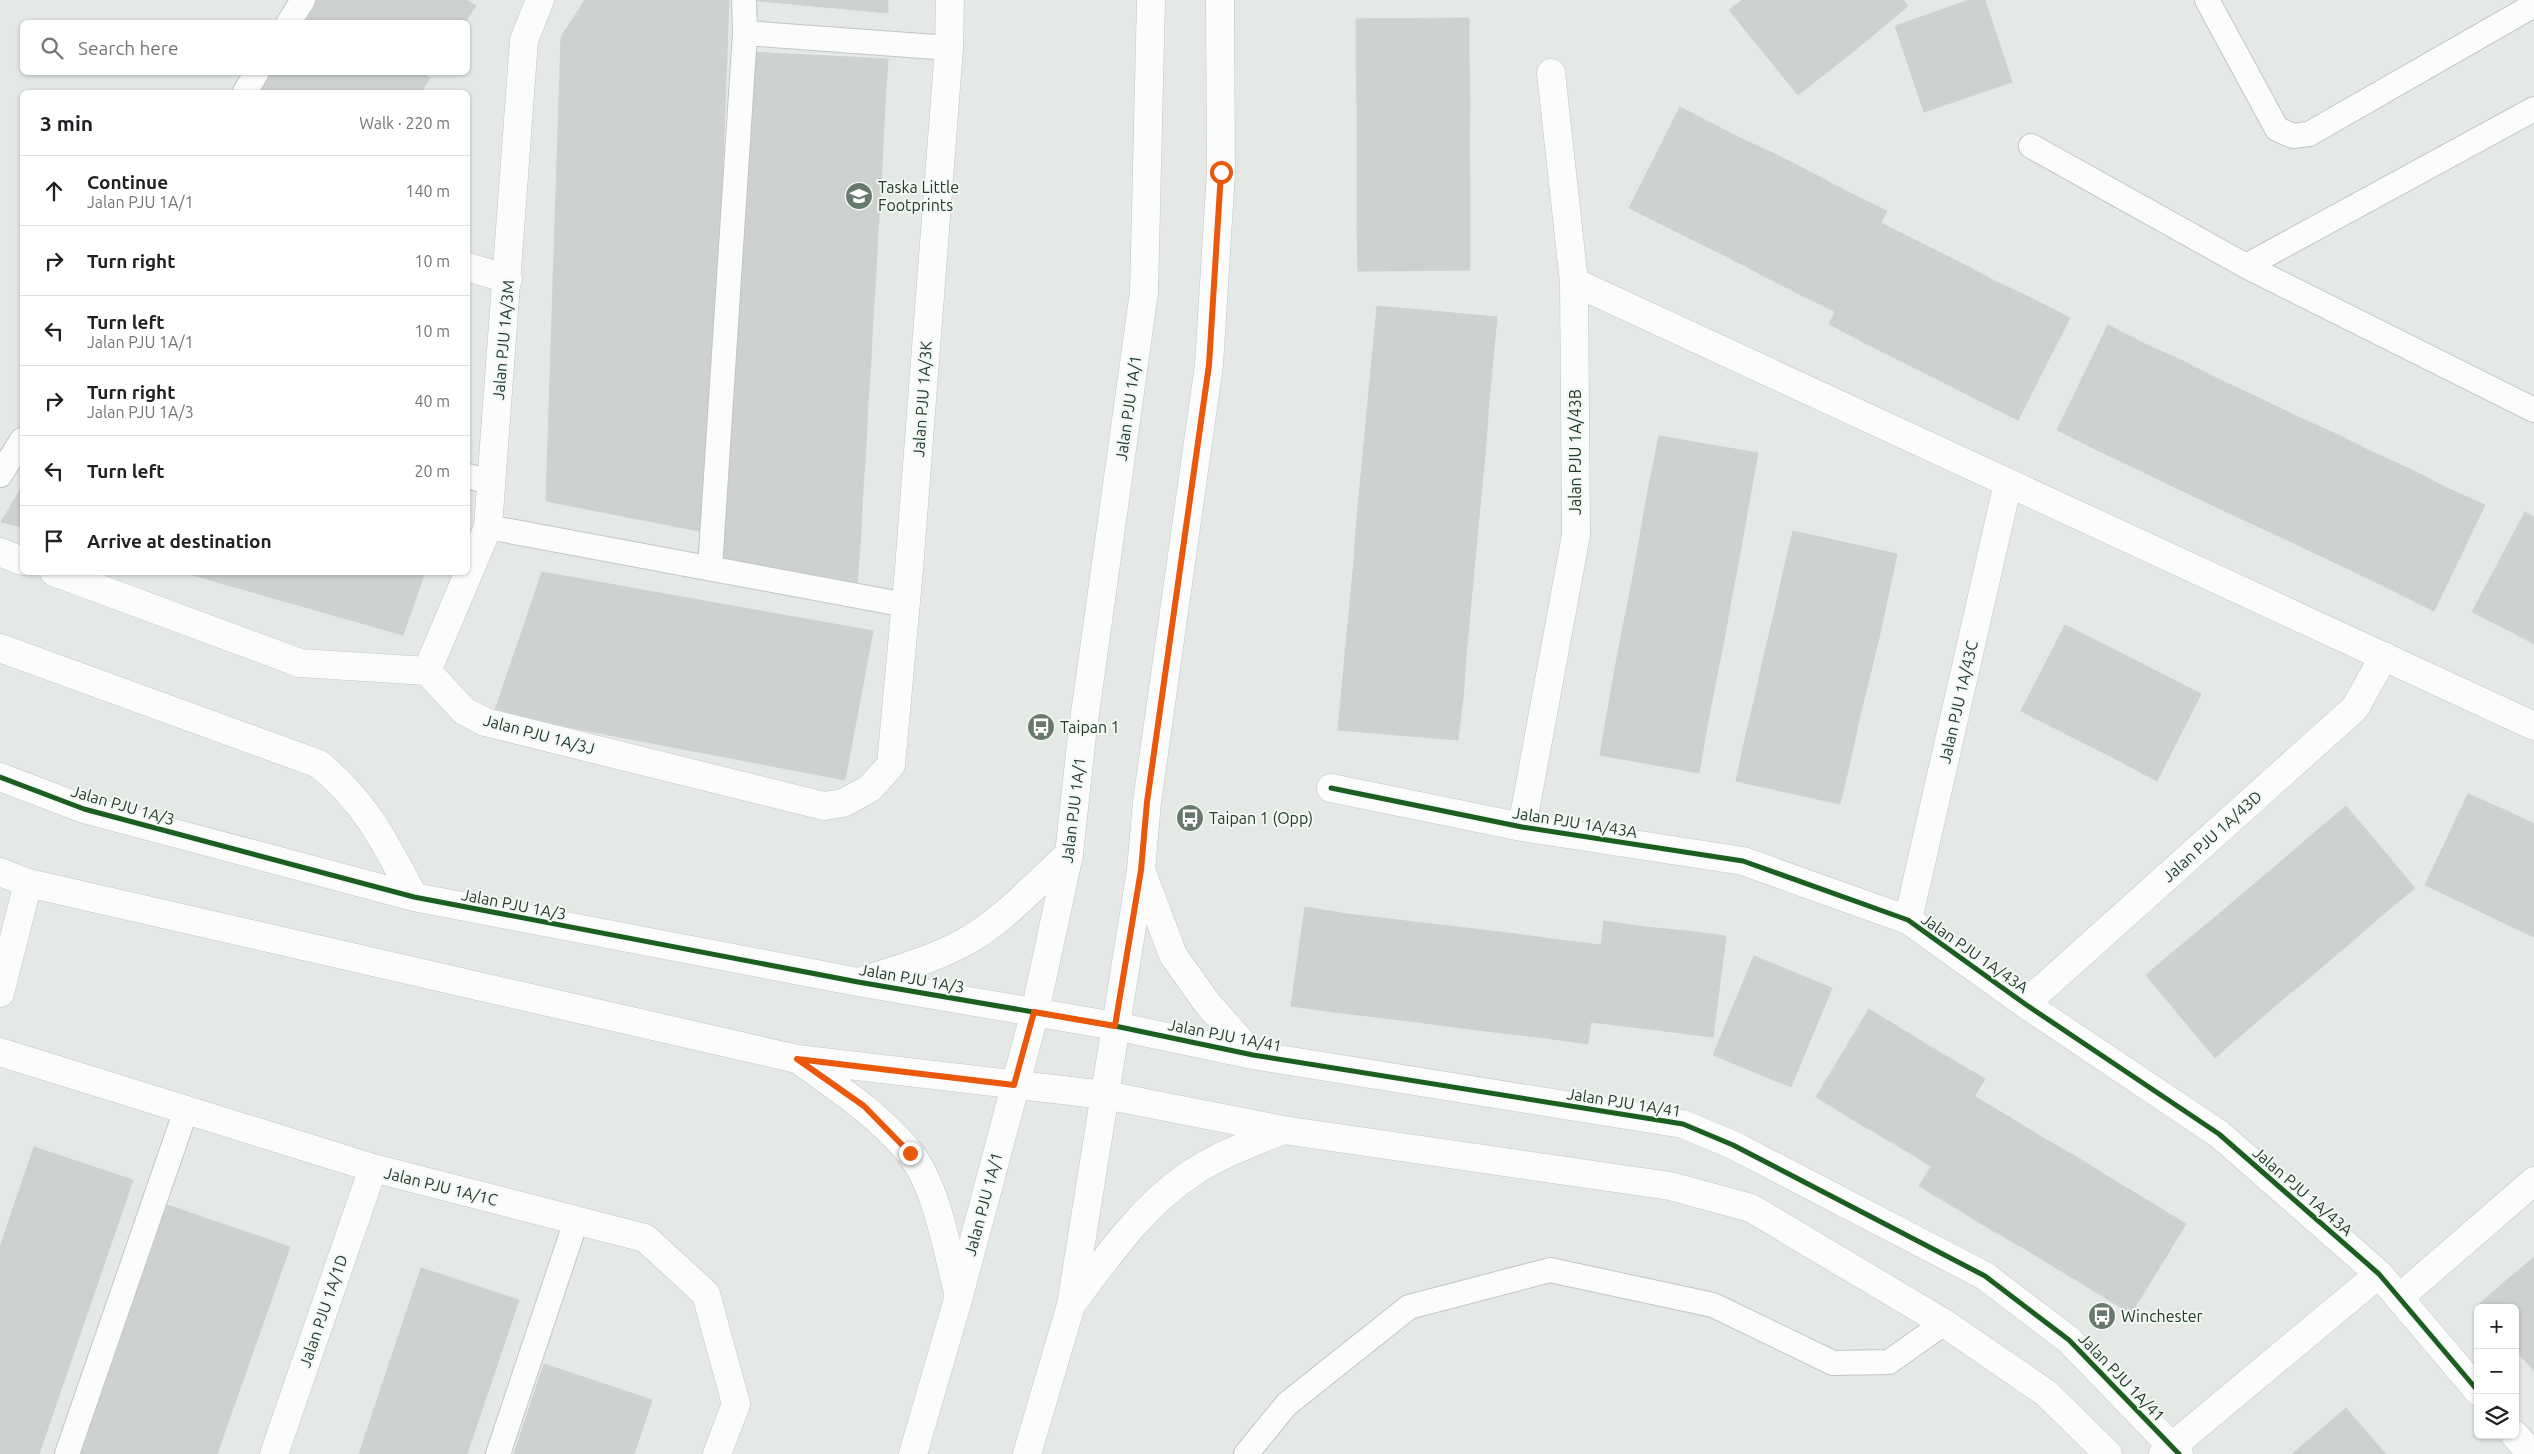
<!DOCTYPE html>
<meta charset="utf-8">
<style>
:root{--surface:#fff;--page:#f2f2f2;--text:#202124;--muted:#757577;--line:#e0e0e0}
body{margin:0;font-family:Ubuntu,sans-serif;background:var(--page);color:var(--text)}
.controls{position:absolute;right:15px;bottom:15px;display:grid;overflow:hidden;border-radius:8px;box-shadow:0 1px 4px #0004}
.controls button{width:45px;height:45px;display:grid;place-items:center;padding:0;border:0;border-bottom:1px solid var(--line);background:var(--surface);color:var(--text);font:25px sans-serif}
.stop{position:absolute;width:15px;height:15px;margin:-11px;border:4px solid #ea580c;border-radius:50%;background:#fff}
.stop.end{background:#ea580c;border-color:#fff;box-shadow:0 1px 5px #0008}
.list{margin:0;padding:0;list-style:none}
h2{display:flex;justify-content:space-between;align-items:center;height:65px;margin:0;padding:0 20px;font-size:21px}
h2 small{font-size:16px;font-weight:400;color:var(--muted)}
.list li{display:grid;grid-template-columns:32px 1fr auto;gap:15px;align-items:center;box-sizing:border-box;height:70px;padding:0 20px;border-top:1px solid var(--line)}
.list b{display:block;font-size:19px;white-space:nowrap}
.list p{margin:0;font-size:16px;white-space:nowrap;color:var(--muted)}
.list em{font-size:16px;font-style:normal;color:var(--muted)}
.icon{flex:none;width:28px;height:28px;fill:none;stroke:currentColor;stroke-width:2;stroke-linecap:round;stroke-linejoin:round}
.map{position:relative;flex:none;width:2534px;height:1454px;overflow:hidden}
.search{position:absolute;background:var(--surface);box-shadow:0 1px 4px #0004;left:20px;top:20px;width:450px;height:55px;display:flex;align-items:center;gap:12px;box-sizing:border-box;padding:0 18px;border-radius:8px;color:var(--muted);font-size:19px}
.panel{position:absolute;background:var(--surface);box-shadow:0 1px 4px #0004;left:20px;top:90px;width:450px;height:485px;border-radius:8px}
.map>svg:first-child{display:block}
.building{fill:#cdd2cf;stroke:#cdd2cf}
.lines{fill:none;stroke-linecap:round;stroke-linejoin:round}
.service-casing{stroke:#c1c6c3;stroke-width:26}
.minor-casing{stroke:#c1c6c3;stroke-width:29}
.tertiary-casing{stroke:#c1c6c3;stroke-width:29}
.secondary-casing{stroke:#c0c7c3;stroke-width:29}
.service{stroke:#fbfcfb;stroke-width:24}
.minor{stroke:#fbfcfb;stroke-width:28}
.tertiary{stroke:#fbfcfb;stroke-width:28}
.secondary{stroke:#fbfcfb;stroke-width:28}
.cycleway-casing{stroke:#f2f8f4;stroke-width:8}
.cycleway{stroke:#1b5e20;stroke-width:5}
.route{stroke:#ea580c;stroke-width:6}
.labels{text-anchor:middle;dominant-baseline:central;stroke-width:4;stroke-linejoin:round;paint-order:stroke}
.poi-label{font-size:16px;fill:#243b2f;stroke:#f2f8f4;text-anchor:start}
.street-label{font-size:16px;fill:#243b2f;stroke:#f2f8f4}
</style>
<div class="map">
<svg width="2534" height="1454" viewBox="0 0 2534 1454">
<rect width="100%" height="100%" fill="#e4e9e6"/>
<path class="building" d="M313 0H386L422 22H341L311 3Z
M386 0H466L476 6 465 22H422Z
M585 0H729L709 533 546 501 561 37Z
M750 0H888V13Z
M1742 0H1814L1855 50 1798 95 1729 10Z
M1814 0H1903L1908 6 1855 50Z
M1969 0H1985L2012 82 1924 112 1895 26Z
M311 3 341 22H299Z
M1469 18V60L1356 61V19Z
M749 52 888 59 885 102 747 95Z
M1469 60 1470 102 1357 103 1356 61Z
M267 72H341L373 92H293L265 75Z
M341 72H420L430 78 421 92H373Z
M265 75 293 92H256Z
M747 95 885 102 883 145 744 138Z
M1470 102 1469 143 1357 145V103Z
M1680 107 1740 138 1689 238 1629 208Z
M744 138 883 145 881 187 742 180Z
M1740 138 1777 155 1726 256 1689 238Z
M1469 143 1470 186 1357 187V145Z
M1777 155 1814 174 1762 275 1726 256Z
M1814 174 1850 193 1799 294 1762 275Z
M742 180 881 187 878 230 739 224Z
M1470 186V227L1357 229V187Z
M1850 193 1887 211 1836 312 1799 294Z
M1881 223 1919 242 1867 344 1829 324Z
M739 224 878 230 876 273 737 266Z
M1470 227V270L1358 271 1357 229Z
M1919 242 1957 261 1905 363 1867 344Z
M1957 261 1995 281 1943 382 1905 363Z
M737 266 876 273 873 316 735 309Z
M1995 281 2033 299 1980 401 1943 382Z
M2033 299 2070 318 2018 420 1980 401Z
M1377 306 1497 317 1493 359 1373 349Z
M735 309 873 316 871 359 732 352Z
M2108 325 2145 344 2095 449 2057 430Z
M2145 344 2183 361 2133 467 2095 449Z
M1373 349 1493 359 1489 401 1369 391Z
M732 352 871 359 868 402 730 395Z
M2183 361 2220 380 2170 485 2133 467Z
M2220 380 2259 398 2208 503 2170 485Z
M1369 391 1489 401 1486 443 1365 434Z
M730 395 868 402 866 445 727 438Z
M2259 398 2296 416 2246 521 2208 503Z
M2296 416 2334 433 2283 538 2246 521Z
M2334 433 2372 452 2321 556 2283 538Z
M1365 434 1486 443 1482 486 1361 475Z
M1659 436 1758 453 1746 519 1646 501Z
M727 438 866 445 863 488 725 481Z
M2372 452 2410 469 2359 574 2321 556Z
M2410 469 2447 488 2396 592 2359 574Z
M1361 475 1482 486 1478 528 1357 518Z
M725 481 863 488 861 531 722 524Z
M22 487V527L1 522Z
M2447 488 2485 505 2434 611 2396 592Z
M1646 501 1746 519 1739 559 1639 542Z
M2525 512 2534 517V585L2510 631 2472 612Z
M1357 518 1478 528 1474 570 1354 560Z
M722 524 861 531 856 600 722 562Z
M1793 531 1897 554 1888 596 1783 573Z
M1639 542 1739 559 1731 600 1632 582Z
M1354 560 1474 570 1470 613 1350 603Z
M182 572H425L403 635Z
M542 572 873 631 845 780 494 713Z
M1783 573 1888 596 1879 638 1774 614Z
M1632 582 1731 600 1724 640 1624 622Z
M2534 585V644L2510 631Z
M1350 603 1470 613 1466 655 1346 645Z
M1774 614 1879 638 1869 679 1764 656Z
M1624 622 1724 640 1716 680 1616 663Z
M2065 625 2111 648 2066 734 2021 711Z
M1346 645 1466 655 1463 698 1342 688Z
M2111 648 2156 671 2112 757 2066 734Z
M1764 656 1869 679 1859 720 1755 697Z
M1616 663 1716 680 1708 721 1609 703Z
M2156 671 2201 694 2157 781 2112 757Z
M1342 688 1463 698 1458 740 1338 730Z
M1755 697 1859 720 1850 762 1745 739Z
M1609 703 1708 721 1699 773 1600 755Z
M1745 739 1850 762 1840 804 1736 781Z
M2468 794 2507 811 2463 903 2425 885Z
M2346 806 2415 888 2381 916 2313 834Z
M2507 811 2534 824V852L2500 921 2463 903Z
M2313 834 2381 916 2348 945 2279 863Z
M2534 852V937L2500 921Z
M2279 863 2348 945 2315 973 2246 891Z
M2246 891 2315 973 2281 1001 2213 919Z
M1305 907 1347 914 1334 1012 1291 1006Z
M1347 914 1389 919 1376 1017 1334 1012Z
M1389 919 1432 924 1418 1022 1376 1017Z
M2213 919 2281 1001 2248 1029 2179 947Z
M1604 921 1645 927 1632 1027 1591 1022Z
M1432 924 1474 929 1461 1028 1418 1022Z
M1645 927 1686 931 1673 1032 1632 1027Z
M1474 929 1516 934 1503 1033 1461 1028Z
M1686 931 1726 936 1713 1037 1673 1032Z
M1516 934 1559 940 1546 1038 1503 1033Z
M1559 940 1601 945 1588 1044 1546 1038Z
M2179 947 2248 1029 2215 1058 2146 975Z
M1754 956 1788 970 1747 1069 1713 1055Z
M1788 970 1832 988 1791 1087 1747 1069Z
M1869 1009 1908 1033 1855 1121 1816 1097Z
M1908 1033 1946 1056 1893 1143 1855 1121Z
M1946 1056 1985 1079 1931 1166 1893 1143Z
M1974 1096 2009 1117 1954 1207 1919 1186Z
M2009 1117 2045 1139 1990 1229 1954 1207Z
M2045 1139 2080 1159 2025 1249 1990 1229Z
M34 1147 133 1180 39 1454H0V1247Z
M2080 1159 2115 1181 2061 1271 2025 1249Z
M2115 1181 2150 1202 2096 1292 2061 1271Z
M2150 1202 2186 1224 2131 1314 2096 1292Z
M167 1205 290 1247 217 1454H80Z
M2534 1257V1306L2509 1278Z
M421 1268 519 1300 467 1454H359Z
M2509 1278 2534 1306V1371L2515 1349V1308L2477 1306Z
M544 1364 652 1400 634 1454H514Z
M2346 1408 2375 1442 2360 1454H2292Z
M2375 1442 2386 1454H2360Z"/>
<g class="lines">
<g class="service-casing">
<path id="service" d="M2207 0 2277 129 2293 136 2309 134 2534 5
M289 22 303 0
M745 33 949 48
M245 92 257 72
M2031 146 2246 266 2534 109
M2246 266 2534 410
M0 475 22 440
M468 476 491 483
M488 527 906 605
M710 568 745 33 744 0
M67 1454 186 1110
M498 1454 576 1221
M1246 1454 1287 1404 1409 1307 1550 1270 1713 1305 1833 1363 1889 1362 1944 1323"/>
</g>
<g class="minor-casing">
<path id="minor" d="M468 267 508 279
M1574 282 2534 726
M0 552 22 561
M54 572 300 663 427 671 464 711 485 722 824 806 843 803 869 789 891 765 909 569 949 48 950 0
M0 648 319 764C368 805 385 843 414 897
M427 671 488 527 524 40 540 0
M1331 788 1522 827 1743 861 1908 920 2025 1004 2219 1134 2379 1274 2478 1391
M1522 827 1576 535 1574 282 1551 73
M1908 920 2008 483
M0 993 28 883
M2025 1004 2355 708 2384 656
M0 1052 373 1168 645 1238 706 1294 736 1404 717 1454
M2399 1298 2534 1181
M2515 1435 2531 1454
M274 1454 373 1168
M2163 1454 2379 1274"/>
</g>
<g class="tertiary-casing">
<path id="tertiary" d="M0 777 84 809 414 897 858 982 1115 1026 1253 1055 1683 1124 1733 1145 1985 1276 2069 1340 2179 1454
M1141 870 1173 955 1207 1003 1253 1055
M0 872 28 883 797 1059 1105 1095 1283 1130 1670 1186 1751 1208 1944 1323 2046 1393 2108 1454
M862 981C896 970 931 960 963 943 1001 923 1037 883 1069 854
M800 1061C839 1089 879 1115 909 1152 937 1185 948 1254 959 1296
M1071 1305C1105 1260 1139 1210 1186 1177 1215 1156 1250 1144 1283 1130"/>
</g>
<g class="secondary-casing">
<path id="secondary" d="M913 1454 959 1296 1035 1012 1069 854 1082 735 1144 292 1151 0
M1027 1454 1071 1305 1141 870 1147 802 1209 365 1221 172 1220 0"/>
</g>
<use href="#service" class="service"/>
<use href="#minor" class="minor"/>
<use href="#tertiary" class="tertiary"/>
<use href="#secondary" class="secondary"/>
<g class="cycleway-casing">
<path id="cycleway" d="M0 777 84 809 414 897 858 982 1115 1026 1253 1055 1683 1124 1733 1145 1985 1276 2069 1340 2179 1454
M1331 788 1522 827 1743 861 1908 920 2025 1004 2219 1134 2379 1274 2478 1391"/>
</g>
<use href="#cycleway" class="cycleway"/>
</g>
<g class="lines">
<path class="route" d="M910 1153 864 1106 797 1059 1014 1085 1034 1012 1115 1026 1141 870 1147 802 1209 365 1221 172"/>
</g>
<defs>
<g id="school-disc" transform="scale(1.4375)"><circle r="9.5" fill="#67786f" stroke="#f2f8f4"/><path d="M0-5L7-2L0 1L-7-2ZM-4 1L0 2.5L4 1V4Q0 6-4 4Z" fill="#fff"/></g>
<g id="bus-disc" transform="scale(1.4375)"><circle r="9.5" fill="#67786f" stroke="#f2f8f4"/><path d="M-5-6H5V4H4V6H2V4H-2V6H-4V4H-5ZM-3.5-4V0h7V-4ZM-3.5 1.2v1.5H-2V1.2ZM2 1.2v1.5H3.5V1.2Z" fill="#fff"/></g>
</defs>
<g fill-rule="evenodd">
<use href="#school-disc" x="859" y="196"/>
<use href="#bus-disc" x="1041" y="727"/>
<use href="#bus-disc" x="1190" y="818"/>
<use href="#bus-disc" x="2102" y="1316"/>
</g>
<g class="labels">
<g class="poi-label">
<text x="878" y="187">Taska Little<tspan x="878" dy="18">Footprints</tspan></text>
<text x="1060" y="727">Taipan 1</text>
<text x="1209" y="818">Taipan 1 (Opp)</text>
<text x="2121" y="1316">Winchester</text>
</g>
<g class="street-label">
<text transform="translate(503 340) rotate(-85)">Jalan PJU 1A/3M</text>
<text transform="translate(922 399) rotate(-86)">Jalan PJU 1A/3K</text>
<text transform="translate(1128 408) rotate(-82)">Jalan PJU 1A/1</text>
<text transform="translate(1575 452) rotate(-90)">Jalan PJU 1A/43B</text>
<text transform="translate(1958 702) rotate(-77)">Jalan PJU 1A/43C</text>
<text transform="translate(539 734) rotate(15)">Jalan PJU 1A/3J</text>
<text transform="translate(123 805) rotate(16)">Jalan PJU 1A/3</text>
<text transform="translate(1073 810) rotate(-83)">Jalan PJU 1A/1</text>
<text transform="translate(1575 822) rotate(9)">Jalan PJU 1A/43A</text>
<text transform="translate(2212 836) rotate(-42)">Jalan PJU 1A/43D</text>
<text transform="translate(514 904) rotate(11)">Jalan PJU 1A/3</text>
<text transform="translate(1975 953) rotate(35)">Jalan PJU 1A/43A</text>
<text transform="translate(912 978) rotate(10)">Jalan PJU 1A/3</text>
<text transform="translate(1225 1035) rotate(11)">Jalan PJU 1A/41</text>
<text transform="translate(1624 1102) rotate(9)">Jalan PJU 1A/41</text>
<text transform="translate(441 1186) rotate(14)">Jalan PJU 1A/1C</text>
<text transform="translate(2303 1191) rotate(41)">Jalan PJU 1A/43A</text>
<text transform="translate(983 1204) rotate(-75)">Jalan PJU 1A/1</text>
<text transform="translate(323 1311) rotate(-71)">Jalan PJU 1A/1D</text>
<text transform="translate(2122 1377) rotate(46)">Jalan PJU 1A/41</text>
</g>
</g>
</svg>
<div class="controls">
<button>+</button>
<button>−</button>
<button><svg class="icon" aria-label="layers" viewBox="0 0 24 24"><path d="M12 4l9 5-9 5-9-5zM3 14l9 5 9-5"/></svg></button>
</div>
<div class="stop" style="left:1221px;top:172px"></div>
<div class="stop end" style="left:910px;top:1153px"></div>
<div class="search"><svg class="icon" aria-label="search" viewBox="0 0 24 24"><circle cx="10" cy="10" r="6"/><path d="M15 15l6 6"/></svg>Search here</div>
<section class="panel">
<h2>3 min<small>Walk · 220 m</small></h2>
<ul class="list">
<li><svg class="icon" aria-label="ahead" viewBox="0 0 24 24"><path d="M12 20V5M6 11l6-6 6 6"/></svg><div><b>Continue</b><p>Jalan PJU 1A/1</p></div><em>140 m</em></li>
<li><svg class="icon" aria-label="right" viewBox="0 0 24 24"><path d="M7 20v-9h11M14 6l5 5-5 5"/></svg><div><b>Turn right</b></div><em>10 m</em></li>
<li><svg class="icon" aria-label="left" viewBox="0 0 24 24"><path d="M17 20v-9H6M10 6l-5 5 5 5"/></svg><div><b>Turn left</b><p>Jalan PJU 1A/1</p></div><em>10 m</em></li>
<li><svg class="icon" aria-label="right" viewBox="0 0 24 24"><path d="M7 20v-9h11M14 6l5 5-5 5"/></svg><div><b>Turn right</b><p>Jalan PJU 1A/3</p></div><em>40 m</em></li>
<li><svg class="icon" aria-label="left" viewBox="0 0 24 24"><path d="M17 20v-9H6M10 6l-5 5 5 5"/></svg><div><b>Turn left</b></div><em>20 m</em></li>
<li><svg class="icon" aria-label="arrive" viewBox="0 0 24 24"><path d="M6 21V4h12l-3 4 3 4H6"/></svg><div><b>Arrive at destination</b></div></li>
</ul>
</section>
</div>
